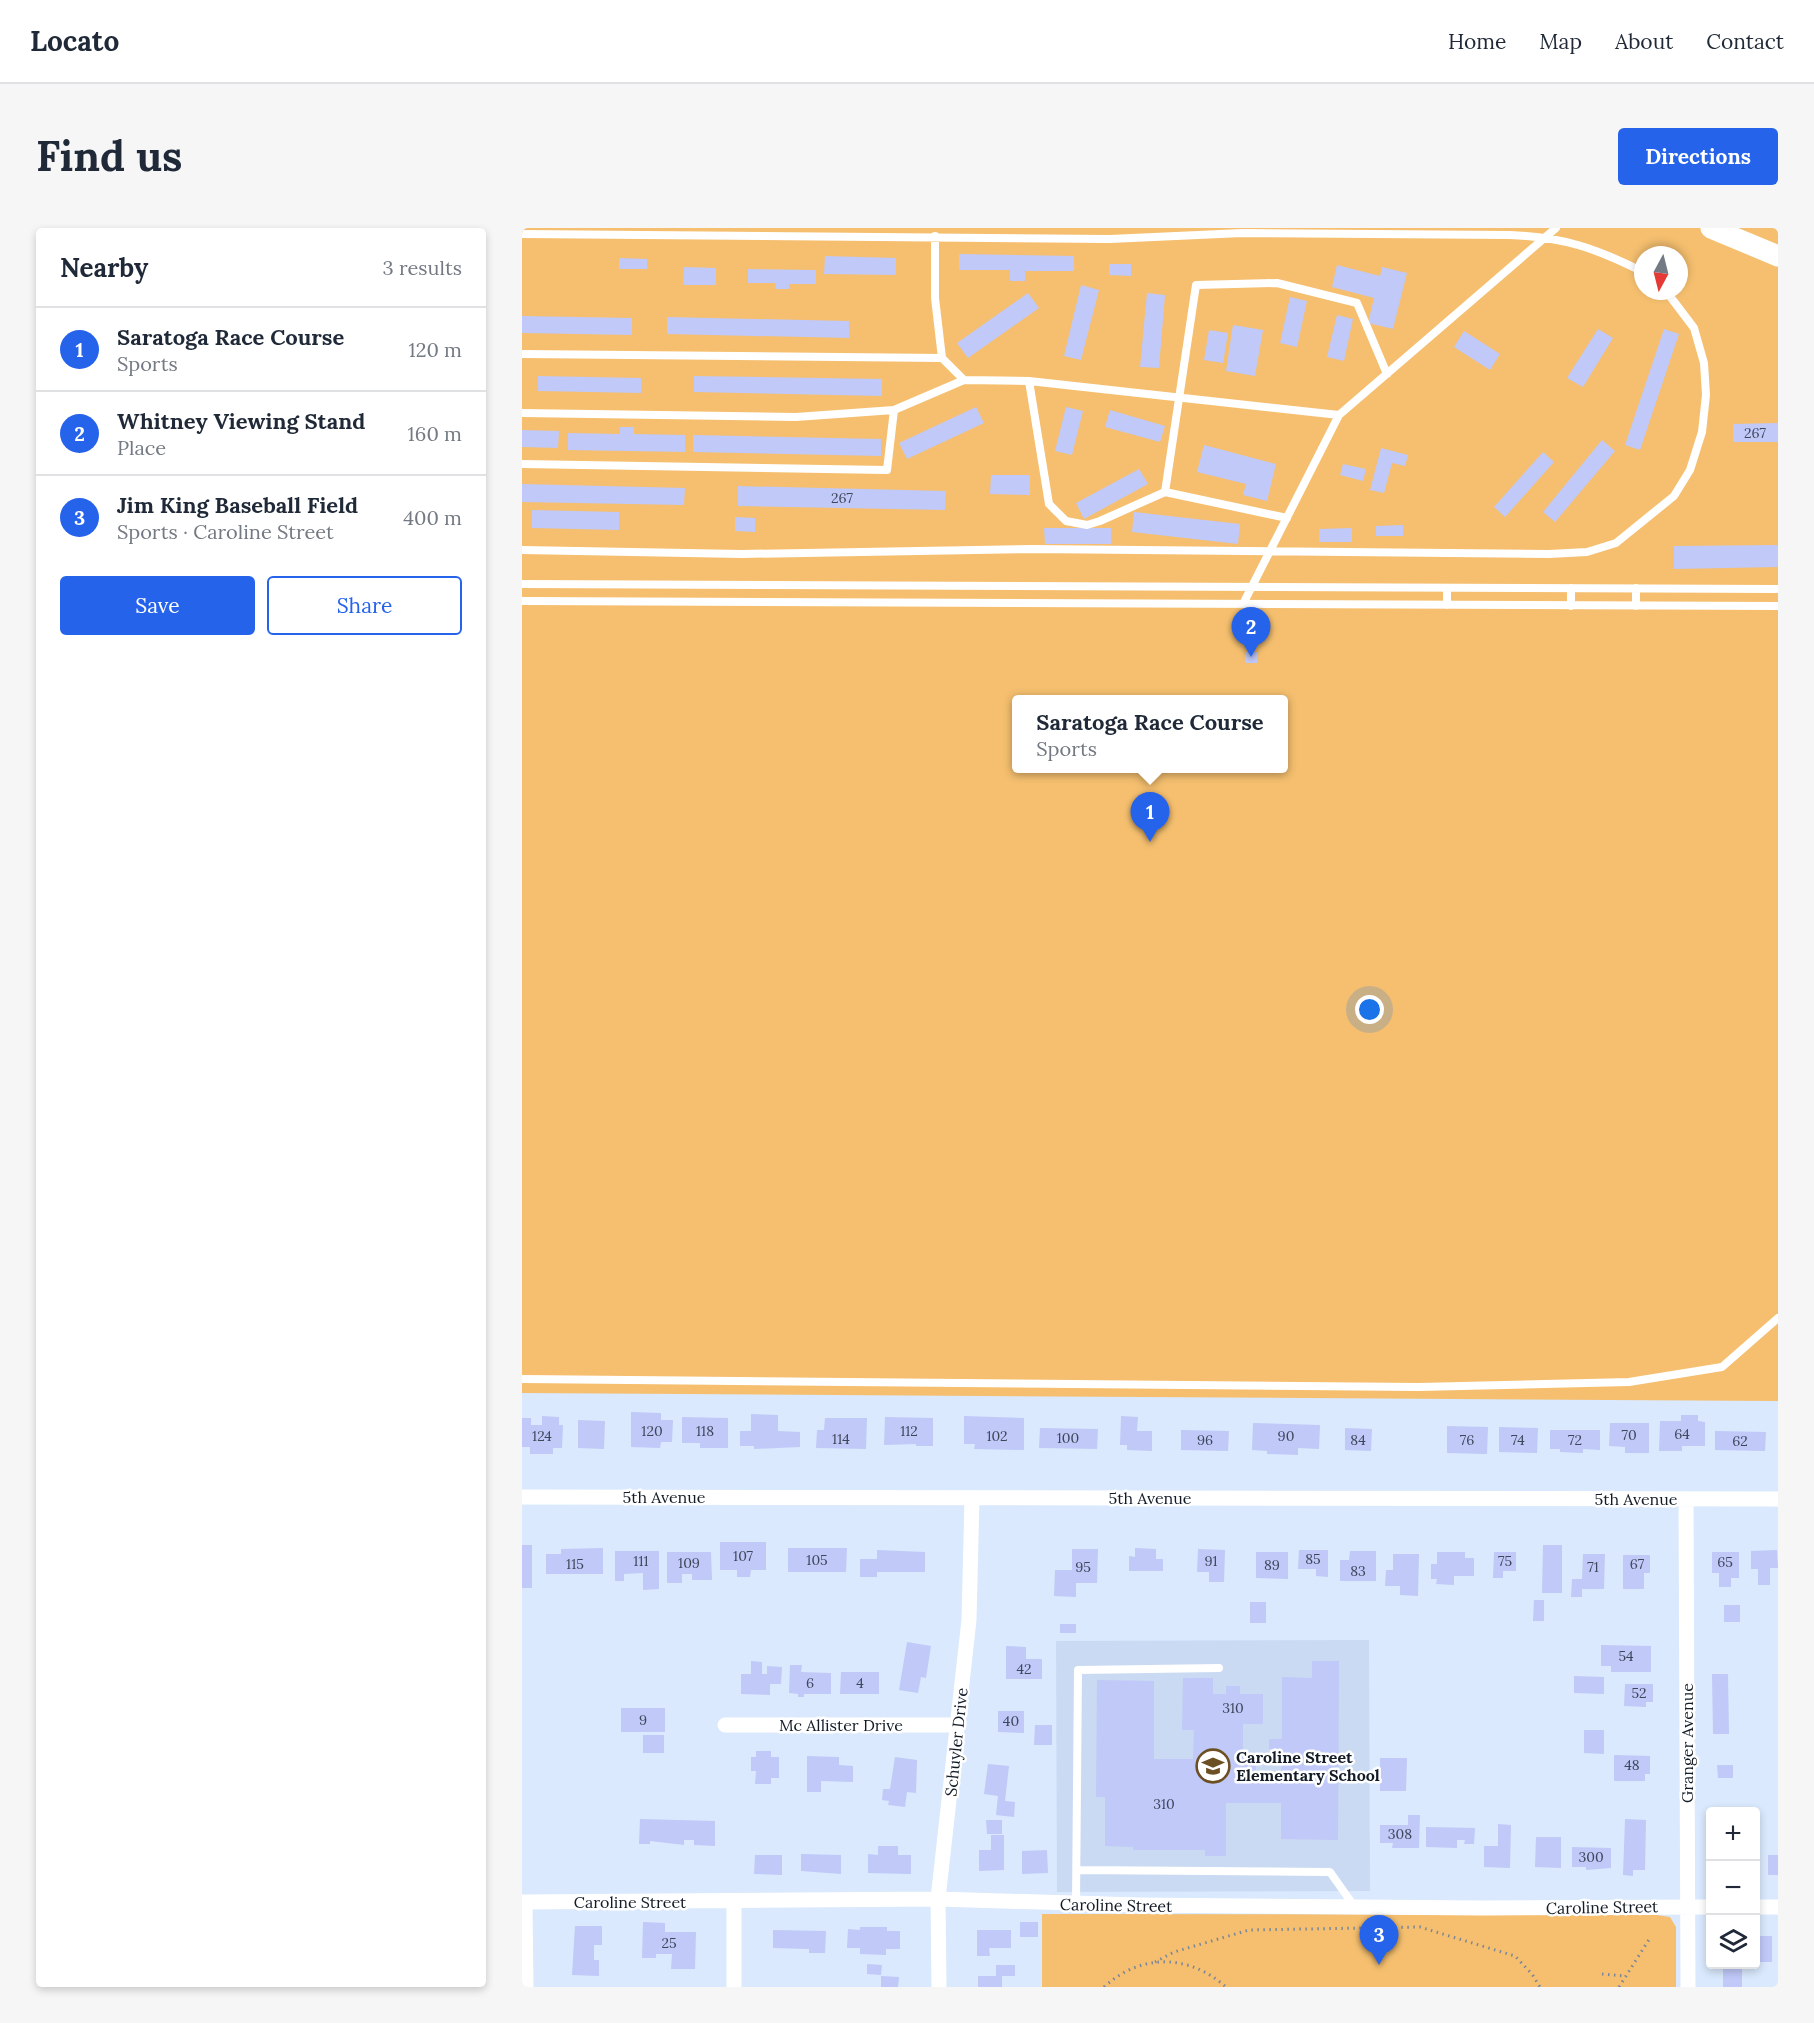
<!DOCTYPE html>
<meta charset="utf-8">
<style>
:root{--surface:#fff;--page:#f6f6f7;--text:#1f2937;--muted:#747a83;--line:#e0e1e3;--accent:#2563eb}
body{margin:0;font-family:Lora,serif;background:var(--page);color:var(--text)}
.controls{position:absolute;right:18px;bottom:18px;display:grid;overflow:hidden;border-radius:6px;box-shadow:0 3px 9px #0003}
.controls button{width:54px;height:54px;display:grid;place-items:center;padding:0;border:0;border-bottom:2px solid var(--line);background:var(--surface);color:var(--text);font:30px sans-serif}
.compass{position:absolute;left:1112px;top:18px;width:54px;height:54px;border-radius:50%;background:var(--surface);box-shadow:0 3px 9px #0003;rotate:187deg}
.you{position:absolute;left:848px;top:782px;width:21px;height:21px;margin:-15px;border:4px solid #fff;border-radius:50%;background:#1a73e8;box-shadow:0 0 0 9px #1a73e833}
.badge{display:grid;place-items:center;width:39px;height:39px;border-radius:50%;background:var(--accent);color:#fff;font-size:20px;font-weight:700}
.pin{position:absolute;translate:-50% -50px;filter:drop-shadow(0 2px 3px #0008)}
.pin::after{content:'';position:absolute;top:32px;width:21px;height:18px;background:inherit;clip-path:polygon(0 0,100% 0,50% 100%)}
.popup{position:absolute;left:490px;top:467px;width:276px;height:78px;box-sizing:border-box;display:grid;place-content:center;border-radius:6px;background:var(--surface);filter:drop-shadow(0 2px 4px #0005);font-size:20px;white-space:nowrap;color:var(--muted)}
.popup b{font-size:22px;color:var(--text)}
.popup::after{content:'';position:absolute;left:50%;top:100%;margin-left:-12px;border:12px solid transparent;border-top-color:var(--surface)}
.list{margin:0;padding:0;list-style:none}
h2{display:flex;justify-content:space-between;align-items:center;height:78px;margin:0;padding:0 24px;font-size:26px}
h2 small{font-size:20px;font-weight:400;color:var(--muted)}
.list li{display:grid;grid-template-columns:39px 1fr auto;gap:18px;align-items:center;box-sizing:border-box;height:84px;padding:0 24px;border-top:2px solid var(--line)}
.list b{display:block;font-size:22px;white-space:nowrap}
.list p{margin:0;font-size:20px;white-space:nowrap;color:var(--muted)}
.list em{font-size:20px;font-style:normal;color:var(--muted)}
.actions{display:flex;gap:12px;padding:18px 24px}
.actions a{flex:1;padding:14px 0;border:2px solid var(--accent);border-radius:6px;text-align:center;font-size:21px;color:var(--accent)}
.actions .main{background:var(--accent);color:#fff}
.icon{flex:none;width:33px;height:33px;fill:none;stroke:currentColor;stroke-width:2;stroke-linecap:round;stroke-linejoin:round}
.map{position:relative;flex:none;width:1256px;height:1759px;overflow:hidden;border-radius:6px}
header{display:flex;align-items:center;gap:36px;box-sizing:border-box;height:84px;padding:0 30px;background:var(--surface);border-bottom:2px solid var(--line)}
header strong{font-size:28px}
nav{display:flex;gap:33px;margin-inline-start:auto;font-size:21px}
.intro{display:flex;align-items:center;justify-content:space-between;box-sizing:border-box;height:144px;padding:0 36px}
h1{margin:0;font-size:42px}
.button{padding:15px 27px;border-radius:6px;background:var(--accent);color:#fff;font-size:21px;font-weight:700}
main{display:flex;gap:36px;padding:0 36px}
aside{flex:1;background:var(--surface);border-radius:6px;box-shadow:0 3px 9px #0003}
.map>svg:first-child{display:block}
.built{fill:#c9daf2}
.park{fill:#f5bf6f;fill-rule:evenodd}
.building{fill:#c0c9f8}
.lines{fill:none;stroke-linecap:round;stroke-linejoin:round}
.path{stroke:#7b8797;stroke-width:3;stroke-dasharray:1.5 4.5;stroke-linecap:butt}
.service{stroke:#fff;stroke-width:8}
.minor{stroke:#fff;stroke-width:15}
.secondary{stroke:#fff;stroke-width:21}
.labels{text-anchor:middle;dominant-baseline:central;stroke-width:5;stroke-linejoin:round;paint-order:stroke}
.number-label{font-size:14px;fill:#3e465a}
.street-label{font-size:16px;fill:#121b26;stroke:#fff}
.poi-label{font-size:16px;font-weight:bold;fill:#121b26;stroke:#fff;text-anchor:start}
</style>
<header>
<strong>Locato</strong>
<nav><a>Home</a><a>Map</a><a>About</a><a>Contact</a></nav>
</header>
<div class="intro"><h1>Find us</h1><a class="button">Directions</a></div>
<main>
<aside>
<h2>Nearby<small>3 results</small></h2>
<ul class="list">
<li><span class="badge">1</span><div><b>Saratoga Race Course</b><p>Sports</p></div><em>120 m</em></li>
<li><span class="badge">2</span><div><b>Whitney Viewing Stand</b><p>Place</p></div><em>160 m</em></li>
<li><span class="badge">3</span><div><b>Jim King Baseball Field</b><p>Sports · Caroline Street</p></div><em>400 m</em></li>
</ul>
<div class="actions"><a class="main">Save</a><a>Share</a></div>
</aside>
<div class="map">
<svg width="1256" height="1759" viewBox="0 0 1256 1759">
<rect width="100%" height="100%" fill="#dae9fd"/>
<path class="built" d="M847 1412 848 1663 535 1664 534 1413Z"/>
<path class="park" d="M0 0H1256V1173L0 1165ZM1121 27H1157V63H1121ZM494 472H762V540H494Z
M520 1686 1135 1687 1148 1689 1154 1699V1759H520Z"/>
<path class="building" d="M437 26 552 28V43H503V53H488V42H437Z
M303 28 374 30V47L302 46Z
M97 30 125 31V41H97Z
M587 36H609V48L587 47Z
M815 37 858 48 860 39 885 45 871 101 846 95 852 70 810 59Z
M162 39 194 40V57H161Z
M226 41 294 42V56H267V61H253L254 55H226Z
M559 57 577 62 559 132 542 128Z
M506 65 517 80 446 130 435 115Z
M625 65 643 67 637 140 618 139Z
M768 69 785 73 775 119 758 115Z
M815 87 831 91 822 133 805 129Z
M0 88 110 90V107L0 105Z
M145 89 327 93V110L145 106Z
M711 97 741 102 733 148 704 143Z
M1076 101 1091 110 1061 159 1045 150Z
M1142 101 1157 106 1118 222 1103 217Z
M687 102 706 105 701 135 682 132Z
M942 103 978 126 968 142 932 119Z
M16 148 119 150V165L16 163Z
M172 148 360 151V168L172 164Z
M454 179 462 195 385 231 377 215Z
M544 179 561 183 550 227 533 223Z
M588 182 643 198 638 214 583 199Z
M1256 195V214H1211V196Z
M98 199H112V206L163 207V224L46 222V205L98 206Z
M0 202 37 203 36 220 0 219Z
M171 207 359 211V228L171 224Z
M1080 212 1093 223 1033 294 1021 284Z
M682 217 754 236 745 273 721 267 724 256 675 244Z
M859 220 886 227 883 238 870 235 862 265 848 262Z
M1021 224 1032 234 983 289 972 279Z
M821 236 844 241 841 253 818 247Z
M617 241 626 256 562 291 554 275Z
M469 247H508V267L468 266Z
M0 256 163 260 162 277 0 274Z
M216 258 424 263 423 282 216 278Z
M10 282 97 284V302L10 300Z
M612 284 718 296 716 316 610 304Z
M213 289 233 290V304L213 303Z
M881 297V308H854V298Z
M522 300H589V316H523Z
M830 300V314H797V301Z
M1256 317V339L1152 341V318Z
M723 424H735V435H723Z
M109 1184 139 1185V1192H151L150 1214H139L138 1220 109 1219Z
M229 1186 256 1187V1203L278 1204V1219L232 1221V1218H218V1203H229Z
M1159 1187H1176V1193L1183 1194V1218H1160V1223H1137L1138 1193H1159Z
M20 1188 37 1189V1197H41L40 1220H31V1226H8V1219H0V1190H9V1197H20Z
M442 1188 502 1190V1222L452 1221 453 1216H442Z
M599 1188 616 1189 615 1203H630V1223L605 1222V1217H598Z
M160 1189 206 1190V1220H178V1215H160Z
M363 1189 411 1190V1218H394V1216L362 1217Z
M303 1190H345L344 1221 294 1220 295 1202H302Z
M56 1192 83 1193 82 1221 56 1220Z
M731 1195 798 1197 797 1221 776 1220V1227L745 1226V1223L730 1222Z
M1088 1195H1127V1225H1103V1219L1087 1218Z
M925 1198 966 1199 965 1226 925 1225Z
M977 1199 1016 1200 1015 1225 977 1224Z
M518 1200 576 1201 575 1221 517 1220Z
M823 1200 850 1201 849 1223 823 1222Z
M659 1202 707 1203 706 1223 659 1222Z
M1028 1202H1078V1222L1061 1221V1225L1038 1224V1221H1028Z
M1193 1203 1244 1204 1243 1223 1193 1222Z
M198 1314H244V1342H229L228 1349H215V1342H198Z
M0 1317H10V1360H0Z
M1021 1317H1040V1365H1020Z
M81 1320V1346H24V1326H39V1321Z
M266 1320H325L324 1344H266Z
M613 1320 634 1321V1331H641V1343H607V1328L613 1329Z
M550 1321H576L575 1355H554V1369L532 1368 533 1342H550Z
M676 1321 703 1322 702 1354H687V1344H675Z
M355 1322 403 1324V1344H355V1349H338V1331H355Z
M777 1322H806V1349L794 1348V1341H776Z
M1255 1322 1256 1340H1248V1357H1236V1341H1229V1323Z
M93 1323H137V1361L121 1362V1345L102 1346V1353H93Z
M828 1323H854V1353H818V1332H827Z
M145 1324H189L190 1352H170V1346H160V1355H145Z
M734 1324H766V1351L734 1350Z
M915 1324H943V1330H952V1348H932V1357L914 1356 915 1351H909V1336H915Z
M972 1324H994V1343H981V1350H971Z
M1190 1324H1217V1350H1209V1359H1197V1345H1190Z
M871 1326H897L896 1368 878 1367V1358H863L864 1342H871Z
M1061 1326H1083L1082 1361H1060V1369H1049L1050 1351H1060Z
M1101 1327H1128V1345H1122V1361H1101Z
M1012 1372H1022V1393H1011Z
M728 1374H744V1395H728Z
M1202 1377H1218V1394H1202Z
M538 1396H554V1405H538Z
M385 1414 409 1418 404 1450 399 1449 396 1465 377 1462Z
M1079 1417 1129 1418V1444H1089V1438H1079Z
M484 1418 504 1419V1431H520V1451H484Z
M229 1433 240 1434V1446H245V1438L260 1439 259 1456H248V1467L219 1466V1446H229Z
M790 1433H817L816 1612 759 1611V1575H704V1628H683V1622H611V1619L583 1618V1569H574L575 1452 632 1453V1531H671L672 1502H660L661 1450H691V1466H704V1458H718V1466H741V1496H721V1532H734V1549H759L760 1521H747V1511H760V1449L790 1450Z
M268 1437H280L279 1444 309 1445V1466H282V1469H276V1466L267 1465Z
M319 1444H357V1466H318Z
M1190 1446H1206L1207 1506H1191Z
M1052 1448 1082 1449V1466L1052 1465Z
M1103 1456H1131V1474H1124V1479L1102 1478Z
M99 1480H143V1504H99Z
M476 1483H502V1505L476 1504Z
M513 1497H530V1517H512Z
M1062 1502H1082V1526L1062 1525Z
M121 1507H142V1525H121Z
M234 1523H249V1529H257V1550H249V1556H233L234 1543H229V1529H234Z
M1092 1527 1128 1528V1546H1123V1553H1092Z
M285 1528 317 1529V1537L331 1538V1554L299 1553V1564H285Z
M373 1529 395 1532 394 1565 385 1564 383 1579 366 1577 367 1573 360 1572 361 1561H368Z
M858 1530H885L884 1563H858Z
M466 1536 487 1538 483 1573 493 1574 492 1589 474 1587 476 1568 462 1566Z
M1195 1537H1211V1550H1196Z
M886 1587H898L897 1620H870L871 1615H858V1597H886Z
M118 1591 193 1593V1618L172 1617V1612H162V1617L128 1613V1616H117Z
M1103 1591 1124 1592 1123 1642H1111V1648L1101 1647Z
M464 1592H480V1606H465Z
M976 1596 989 1597 988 1640 962 1639V1618H976Z
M904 1599 953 1600 952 1616H942L943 1612H935V1620L904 1619Z
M469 1607H482V1642L457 1643V1622H469Z
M1014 1609H1039V1640L1013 1639Z
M356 1618H376V1627H389V1646L346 1645V1626L356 1627Z
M1050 1619 1089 1620V1640L1064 1642V1639H1050Z
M525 1622 526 1645 500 1646V1623Z
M279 1626 319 1627V1646L279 1643Z
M233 1627H260V1647L232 1646Z
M1246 1627H1256V1647H1246Z
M121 1694 143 1695V1704H174L173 1741H149L150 1726H134V1730H120Z
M498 1694H516V1709H498Z
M53 1698H80V1717H72V1732H77V1748L50 1747Z
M338 1699H365V1703H378V1721H364V1727L338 1726V1720H325L326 1701 338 1702Z
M251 1702 304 1703 303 1725H287V1721L251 1720Z
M455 1702H489V1720H467L468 1728H455Z
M1234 1708H1250V1734H1234Z
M345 1736 360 1737 359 1747 345 1746Z
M1201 1736H1220V1759H1201Z
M474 1737H493V1748H480V1759H456V1748H474Z
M359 1748 377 1749 376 1759H359Z"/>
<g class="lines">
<path class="path" d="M633 1734 652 1724 727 1702 898 1699 993 1728 1010 1746 1018 1759
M1080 1746 1103 1748
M582 1759C619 1725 667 1726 704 1759
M1097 1759 1128 1710"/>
<path class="service" d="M0 6 588 11 720 5 988 7C1041 9 1074 20 1121 44
M413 8V70L420 130 442 152 507 153 817 187 1034 0
M0 126 420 130
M507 153 527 276 544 293 565 297 578 293 643 264
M0 185 274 189 372 182 442 152
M0 236 365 242 372 182
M765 290 643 264 674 57 755 55 835 75 865 146
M0 322 220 326 511 321 1027 326 1065 324 1094 315 1152 268 1168 242 1180 204 1184 167 1182 135 1172 100 1144 63
M0 356 1256 361
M925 360V377
M0 373 1256 378
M721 376 817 187
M1049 378V360
M1114 378V360
M0 1151 897 1159 1107 1154 1200 1139 1256 1090
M555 1642 808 1644 832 1678
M554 1675 556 1442 697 1440"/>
<path class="minor" d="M0 1269 1256 1271
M1164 1271 1166 1759
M203 1497H436
M0 1674 416 1671 615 1677 960 1680 1188 1679
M3 1674 4 1759
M1234 1679H1256
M212 1759V1673
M417 1759 416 1671 447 1392 450 1270"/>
<path class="secondary" d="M1189 0 1256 28"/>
</g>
<defs>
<g id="school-ring" transform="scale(1.725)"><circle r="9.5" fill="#fff" stroke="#6c5023" stroke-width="1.5"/><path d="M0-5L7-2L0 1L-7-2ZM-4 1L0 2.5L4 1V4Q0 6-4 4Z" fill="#6c5023"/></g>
</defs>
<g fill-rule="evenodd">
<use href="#school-ring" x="691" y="1538"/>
</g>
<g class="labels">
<g class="number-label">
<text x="1233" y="205">267</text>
<text x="320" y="270">267</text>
<text x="130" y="1203">120</text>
<text x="183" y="1203">118</text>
<text x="387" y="1203">112</text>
<text x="1160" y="1206">64</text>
<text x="1107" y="1207">70</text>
<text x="20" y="1208">124</text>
<text x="475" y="1208">102</text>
<text x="764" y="1208">90</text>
<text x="546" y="1210">100</text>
<text x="319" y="1211">114</text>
<text x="683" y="1212">96</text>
<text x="836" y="1212">84</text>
<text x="945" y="1212">76</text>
<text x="996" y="1212">74</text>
<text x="1053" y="1212">72</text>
<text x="1218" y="1213">62</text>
<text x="221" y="1328">107</text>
<text x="791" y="1331">85</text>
<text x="295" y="1332">105</text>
<text x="119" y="1333">111</text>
<text x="689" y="1333">91</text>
<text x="983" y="1333">75</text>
<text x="1203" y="1334">65</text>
<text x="167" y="1335">109</text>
<text x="53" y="1336">115</text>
<text x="1115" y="1336">67</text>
<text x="750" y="1337">89</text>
<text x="561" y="1339">95</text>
<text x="1071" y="1339">71</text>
<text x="836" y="1343">83</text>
<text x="1104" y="1428">54</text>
<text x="502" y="1441">42</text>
<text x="288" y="1455">6</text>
<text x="338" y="1455">4</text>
<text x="1117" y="1465">52</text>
<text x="711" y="1480">310</text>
<text x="121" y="1492">9</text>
<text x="489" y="1493">40</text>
<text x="1110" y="1537">48</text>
<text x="642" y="1576">310</text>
<text x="878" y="1606">308</text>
<text x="1069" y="1629">300</text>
<text x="147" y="1715">25</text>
</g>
<g class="street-label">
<text x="142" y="1269">5th Avenue</text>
<text x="628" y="1270">5th Avenue</text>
<text x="1114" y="1271">5th Avenue</text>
<text x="319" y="1497">Mc Allister Drive</text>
<text transform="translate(434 1514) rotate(-84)">Schuyler Drive</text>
<text transform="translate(1165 1515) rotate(-90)">Granger Avenue</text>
<text x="108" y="1674">Caroline Street</text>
<text transform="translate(594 1677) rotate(1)">Caroline Street</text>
<text transform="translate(1080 1679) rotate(-1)">Caroline Street</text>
</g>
<g class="poi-label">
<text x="714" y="1529">Caroline Street<tspan x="714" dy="18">Elementary School</tspan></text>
</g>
</g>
</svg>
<div class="controls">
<button>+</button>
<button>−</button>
<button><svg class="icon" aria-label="layers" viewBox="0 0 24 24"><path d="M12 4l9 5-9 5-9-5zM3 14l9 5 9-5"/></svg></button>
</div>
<svg class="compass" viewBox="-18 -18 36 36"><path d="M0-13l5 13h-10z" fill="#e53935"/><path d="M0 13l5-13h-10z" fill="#747a83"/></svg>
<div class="you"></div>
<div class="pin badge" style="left:628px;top:614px">1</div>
<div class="popup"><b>Saratoga Race Course</b>Sports</div>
<div class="pin badge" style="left:729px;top:429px">2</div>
<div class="pin badge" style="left:857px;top:1737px">3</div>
</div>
</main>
